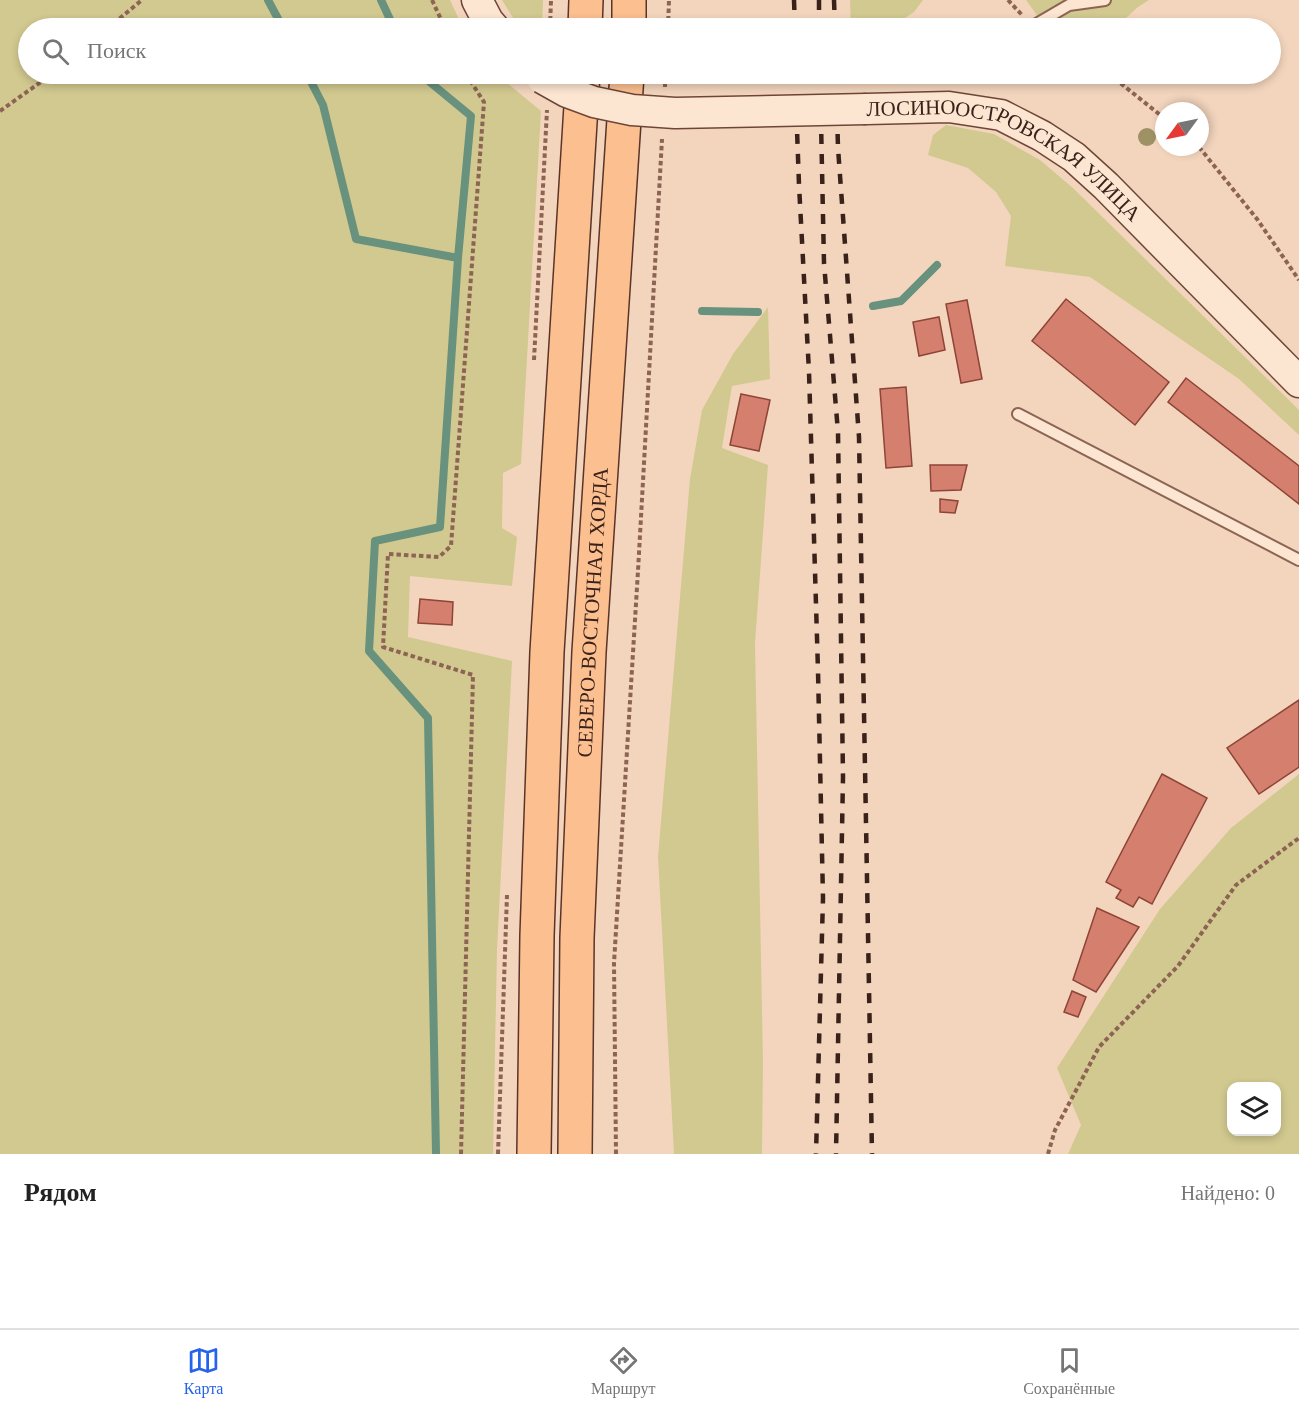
<!DOCTYPE html>
<html lang="ru">
<meta charset="utf-8">
<style>
:root{--surface:#fff;--page:#f2f2f2;--text:#222;--muted:#767676;--line:#e0e0e0;--accent:#2563eb}
body{margin:0;font-family:"Times New Roman",serif;background:var(--page);color:var(--text)}
.controls{position:absolute;right:18px;bottom:18px;display:grid;overflow:hidden;border-radius:12px;box-shadow:0 3px 9px #0003}
.controls button{width:54px;height:54px;display:grid;place-items:center;padding:0;border:0;border-bottom:2px solid var(--line);background:var(--surface);color:var(--text);font:30px sans-serif}
.compass{position:absolute;left:1155px;top:102px;width:54px;height:54px;border-radius:50%;background:var(--surface);box-shadow:0 3px 9px #0003;rotate:237deg}
.list{margin:0;padding:0;list-style:none}
h2{display:flex;justify-content:space-between;align-items:center;height:78px;margin:0;padding:0 24px;font-size:26px}
h2 small{font-size:20px;font-weight:400;color:var(--muted)}
.icon{flex:none;width:33px;height:33px;fill:none;stroke:currentColor;stroke-width:2;stroke-linecap:round;stroke-linejoin:round}
.map{position:relative;flex:none;width:1299px;height:1154px;overflow:hidden}
.search{position:absolute;background:var(--surface);box-shadow:0 3px 9px #0003;left:18px;right:18px;top:18px;height:66px;display:flex;align-items:center;gap:15px;box-sizing:border-box;padding:0 21px;border-radius:33px;color:var(--muted);font-size:22px}
.sheet{height:174px;background:var(--surface)}
nav{display:flex;justify-content:space-around;align-items:center;box-sizing:border-box;height:84px;border-top:2px solid var(--line);background:var(--surface);font-size:16px;color:var(--muted)}
nav a{display:grid;justify-items:center;gap:3px}
nav .on{color:var(--accent)}
.map>svg:first-child{display:block}
.green{fill:#d2c990;fill-rule:evenodd}
.lines{fill:none;stroke-linecap:round;stroke-linejoin:round}
.stream{stroke:#68927d;stroke-width:8}
.building{fill:#d5806f;stroke:#8e4437;stroke-width:1.5}
.lane-casing{stroke:#8d6454;stroke-width:14}
.secondary-casing{stroke:#6e4638;stroke-width:33}
.primary-casing{stroke:#5a3429;stroke-width:36}
.path{stroke:#8d6454;stroke-width:4;stroke-dasharray:4.5 3;stroke-linecap:butt}
.lane{stroke:#fce5d1;stroke-width:10}
.secondary{stroke:#fce5d1;stroke-width:30}
.primary{stroke:#fbbf90;stroke-width:33}
.rail{stroke:#3a221b;stroke-width:4.5;stroke-dasharray:10 10;stroke-linecap:butt}
.secondary-bridge-casing{stroke:#6e4638;stroke-width:33;stroke-linecap:butt}
.secondary-bridge{stroke:#fce5d1;stroke-width:30}
.tree{fill:#9e9166}
.labels{text-anchor:middle;dominant-baseline:central;stroke-width:6;stroke-linejoin:round;paint-order:stroke}
.street-label{font-size:21px;fill:#3a221b;stroke:#f9e2ce}
</style>
<div class="map">
<svg width="1299" height="1154" viewBox="0 0 1299 1154">
<rect width="100%" height="100%" fill="#f3d5bd"/>
<path class="green" d="M0 0H450L463 28H28V74H496L541 111 521 464 503 473 502 528 517 537 512 586 410 576 408 637 512 661 497 950 493 1154H0Z
M502 0H543L542 28H523L515 21Z
M850 0H923L914 12 889 28H851Z
M1026 0H1149L1138 7 1115 28H1046Z
M946 125 994 134 1040 160 1073 188 1299 410V435L1239 379 1090 277 1005 266 1011 216 996 192 968 168 928 155 933 135Z
M768 307 770 379 732 386 722 448 768 465 755 643 763 1062 762 1154H674L658 857 690 479 702 410 733 354Z
M1299 774V1154H1068L1081 1125 1057 1068 1160 909 1231 828ZM1232 1086H1276V1132H1232Z"/>
<g class="lines">
<path class="stream" d="M268 0 283 28
M381 0 394 28
M307 74 323 105 356 239 458 258
M420 74 471 116 458 258 440 527 375 541 369 651 428 718 436 1154
M873 306 901 301 937 265
M702 311 758 312"/>
</g>
<path class="building" d="M1066 299 1169 382 1135 425 1032 341Z
M967 300 982 379 961 383 946 304Z
M939 317 945 350 919 356 913 322Z
M1186 378 1299 466V504L1168 402Z
M906 387 912 466 886 468 880 389Z
M741 394 770 400 759 451 730 445Z
M930 465H967L961 490 931 491Z
M940 499 958 501 955 513 940 512Z
M420 599 453 602 452 625 418 623Z
M1299 700V767L1259 794 1227 748Z
M1162 774 1207 798 1152 904 1139 897 1133 907 1116 898 1121 890 1106 882Z
M1097 908 1139 927 1096 992 1073 980Z
M1072 991 1086 997 1078 1017 1064 1012Z"/>
<g class="lines">
<g class="lane-casing">
<path id="lane" d="M1033 26 1069 5 1105 0
M1018 414 1299 560"/>
</g>
<g class="secondary-casing">
<g id="secondary">
<path d="M477 0 488 21 494 28"/>
<path id="s1" d="M866 109 949 107 1001 115 1042 136 1074 157 1106 186 1299 382"/>
</g>
</g>
<g class="primary-casing">
<g id="primary">
<path d="M585 28 586 0"/>
<path d="M629 28V0"/>
<path d="M534 1154 537 936 547 652 583 74"/>
<path id="s2" d="M575 1154 577 938 589 652 627 74"/>
</g>
</g>
<path class="path" d="M432 0 445 28
M1008 0 1022 15
M108 28 142 0
M550 28 551 0
M668 28 669 0
M1109 74 1164 118
M665 87V74
M0 111 52 74
M1199 147 1257 219 1299 280
M534 360 547 110
M461 1154 473 675 383 647 388 554 439 557 451 546 484 102 466 74
M498 1154 507 895
M616 1154 614 963 638 571 662 139
M1048 1154 1055 1130 1099 1047 1178 966 1236 885 1299 838"/>
<use href="#lane" class="lane"/>
<use href="#secondary" class="secondary"/>
<use href="#primary" class="primary"/>
<path class="rail" d="M794 0 795 28
M819 0V28
M834 0 835 28
M795 74 799 185 809 372 818 671 823 898 816 1154
M820 74 824 263 838 432 843 777 836 1154
M836 74 838 148 859 437 872 1154"/>
<g class="secondary-bridge-casing">
<path id="secondary-bridge" d="M542 78 567 92 594 102 632 110 675 113 866 109"/>
</g>
<use href="#secondary-bridge" class="secondary-bridge"/>
</g>
<circle class="tree" cx="1147" cy="137" r="9"/>
<g class="labels">
<g class="street-label">
<text stroke="none"><textPath href="#s1" startOffset="154">ЛОСИНООСТРОВСКАЯ УЛИЦА</textPath></text>
<text stroke="none"><textPath href="#s2" startOffset="542">СЕВЕРО-ВОСТОЧНАЯ ХОРДА</textPath></text>
</g>
</g>
</svg>
<div class="controls">
<button><svg class="icon" aria-label="layers" viewBox="0 0 24 24"><path d="M12 4l9 5-9 5-9-5zM3 14l9 5 9-5"/></svg></button>
</div>
<svg class="compass" viewBox="-18 -18 36 36"><path d="M0-13l5 13h-10z" fill="#e53935"/><path d="M0 13l5-13h-10z" fill="#767676"/></svg>
<div class="search"><svg class="icon" aria-label="search" viewBox="0 0 24 24"><circle cx="10" cy="10" r="6"/><path d="M15 15l6 6"/></svg>Поиск</div>
</div>
<section class="sheet">
<h2>Рядом<small>Найдено: 0</small></h2>
<ul class="list">
</ul>
</section>
<nav>
<a class="on"><svg class="icon" aria-label="map" viewBox="0 0 24 24"><path d="M3 6l6-2 6 2 6-2v14l-6 2-6-2-6 2zM9 4v14M15 6v14"/></svg>Карта</a>
<a><svg class="icon" aria-label="directions" viewBox="0 0 24 24"><path d="M12 3l9 9-9 9-9-9zM9 14v-3h6M13 9l2 2-2 2"/></svg>Маршрут</a>
<a><svg class="icon" aria-label="saved" viewBox="0 0 24 24"><path d="M7 4h10v16l-5-4-5 4z"/></svg>Сохранённые</a>
</nav>
